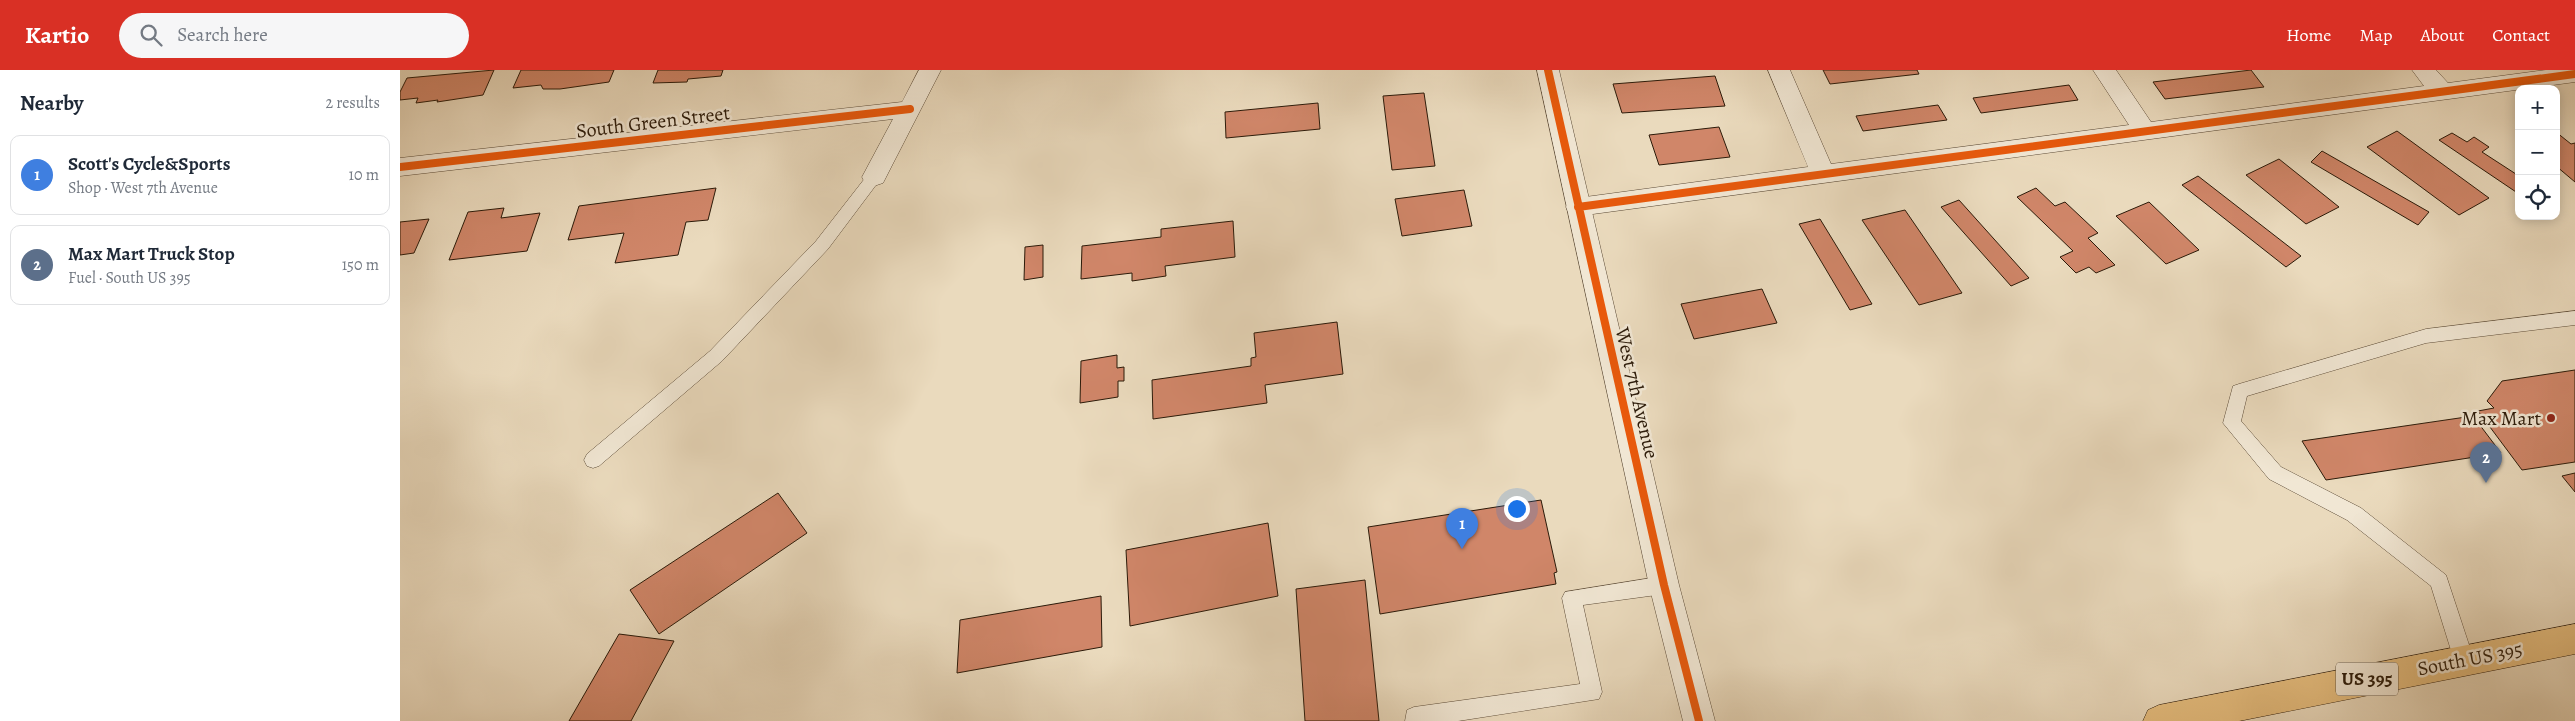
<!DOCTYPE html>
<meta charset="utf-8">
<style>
:root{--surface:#fff;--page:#f6f6f7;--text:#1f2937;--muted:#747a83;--line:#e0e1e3;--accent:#d93025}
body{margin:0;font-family:Alegreya,serif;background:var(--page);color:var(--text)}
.controls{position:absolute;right:15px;top:15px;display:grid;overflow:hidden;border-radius:10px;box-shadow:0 2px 12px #0003}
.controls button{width:45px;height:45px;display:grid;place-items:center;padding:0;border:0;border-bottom:1px solid var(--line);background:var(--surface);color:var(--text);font:25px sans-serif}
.you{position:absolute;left:1116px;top:438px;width:18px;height:18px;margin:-12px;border:4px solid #fff;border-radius:50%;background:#1a73e8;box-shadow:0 0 0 8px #1a73e833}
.badge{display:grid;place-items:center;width:32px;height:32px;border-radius:50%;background:var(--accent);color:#fff;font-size:16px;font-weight:700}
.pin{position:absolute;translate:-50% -41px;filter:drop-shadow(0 1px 2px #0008)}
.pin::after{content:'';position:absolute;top:26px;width:18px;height:15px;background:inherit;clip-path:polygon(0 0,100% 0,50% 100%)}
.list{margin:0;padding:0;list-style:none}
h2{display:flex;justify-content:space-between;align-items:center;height:65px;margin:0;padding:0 20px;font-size:21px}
h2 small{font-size:16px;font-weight:400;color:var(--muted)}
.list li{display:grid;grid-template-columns:32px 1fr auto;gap:15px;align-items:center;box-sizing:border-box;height:80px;margin:0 10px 10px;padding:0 10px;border:1px solid var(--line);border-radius:10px}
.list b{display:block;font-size:19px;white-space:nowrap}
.list p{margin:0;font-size:16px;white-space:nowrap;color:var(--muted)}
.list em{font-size:16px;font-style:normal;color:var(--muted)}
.icon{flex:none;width:28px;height:28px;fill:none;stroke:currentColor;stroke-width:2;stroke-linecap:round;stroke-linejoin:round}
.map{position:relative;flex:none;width:2175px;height:651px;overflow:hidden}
header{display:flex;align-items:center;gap:30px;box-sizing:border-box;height:70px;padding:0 25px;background:var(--accent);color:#fff}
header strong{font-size:24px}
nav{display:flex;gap:28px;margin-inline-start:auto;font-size:18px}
.search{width:350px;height:45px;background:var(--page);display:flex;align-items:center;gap:12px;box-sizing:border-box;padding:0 18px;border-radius:28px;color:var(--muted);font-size:19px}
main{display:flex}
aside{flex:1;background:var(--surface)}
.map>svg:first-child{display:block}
.building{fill:#d08669;stroke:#2b1a09}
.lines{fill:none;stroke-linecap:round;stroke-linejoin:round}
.service-casing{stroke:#5b4a36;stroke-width:1}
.minor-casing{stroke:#5b4a36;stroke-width:1}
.tertiary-casing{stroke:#5b4a36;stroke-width:1}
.trunk-casing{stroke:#2b1a09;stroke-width:1}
.service{fill:#f1e7d4;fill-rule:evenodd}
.minor{fill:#f1e7d4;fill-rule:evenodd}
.tertiary{fill:#f1e7d4;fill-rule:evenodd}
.trunk{fill:#e5bd7e;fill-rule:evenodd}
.cycleway-casing{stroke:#f1e7d4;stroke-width:11}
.cycleway{stroke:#e8590c;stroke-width:8}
.poi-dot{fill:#8f2418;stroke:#f1e7d4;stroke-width:2}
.labels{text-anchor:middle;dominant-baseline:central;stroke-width:5;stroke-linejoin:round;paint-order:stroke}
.shield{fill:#f1e7d4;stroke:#665846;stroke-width:1}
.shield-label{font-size:19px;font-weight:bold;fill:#2b1a09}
.street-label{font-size:20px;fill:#2b1a09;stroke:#f1e7d4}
.poi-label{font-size:20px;fill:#2b1a09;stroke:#f1e7d4;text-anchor:end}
</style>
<header>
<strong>Kartio</strong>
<div class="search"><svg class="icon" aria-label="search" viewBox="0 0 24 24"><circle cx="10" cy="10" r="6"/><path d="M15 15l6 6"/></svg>Search here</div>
<nav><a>Home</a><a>Map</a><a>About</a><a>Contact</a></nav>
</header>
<main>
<aside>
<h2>Nearby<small>2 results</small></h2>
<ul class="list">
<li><span class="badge" style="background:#3f7fe0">1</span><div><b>Scott's Cycle&amp;Sports</b><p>Shop · West 7th Avenue</p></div><em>10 m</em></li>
<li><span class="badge" style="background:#5c6f8a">2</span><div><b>Max Mart Truck Stop</b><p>Fuel · South US 395</p></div><em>150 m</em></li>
</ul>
</aside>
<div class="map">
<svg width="2175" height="651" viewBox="0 0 2175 651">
<rect width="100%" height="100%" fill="#eadabd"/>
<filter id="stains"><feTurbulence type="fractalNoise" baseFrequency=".004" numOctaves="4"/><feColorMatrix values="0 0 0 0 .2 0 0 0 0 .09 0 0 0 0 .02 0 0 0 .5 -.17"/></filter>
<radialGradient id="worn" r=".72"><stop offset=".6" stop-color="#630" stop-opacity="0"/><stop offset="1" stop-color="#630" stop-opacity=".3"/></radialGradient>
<path class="building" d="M94 0 83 25 37 32 38 30 16 33 18 28 0 30V22L7 8Z
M121 0H214L209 12 160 19H143L141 15 113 18Z
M258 0H323L321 6 288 9 287 12 253 13Z
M1423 0H1517L1519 4 1430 14Z
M1851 0 1864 17 1765 29 1753 12Z
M1315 6 1325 36 1222 43 1213 14Z
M1669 15 1678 30 1581 43 1573 28Z
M1024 23 1035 96 992 100 983 26Z
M918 33 920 59 826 68 825 42Z
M1538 35 1547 50 1463 61 1456 46Z
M1319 57 1330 87 1259 95 1249 65Z
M1997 61 2089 128 2059 145 1967 77Z
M2156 62 2171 74 2175 73V112L2156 96Z
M2052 63 2067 72 2074 67 2089 77 2082 82 2119 106V124L2039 70Z
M1922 81 2029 142 2018 155 1911 92Z
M1879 89 1939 137 1906 154 1846 105Z
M1798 106 1901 186 1886 197 1782 115Z
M316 118 308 150 286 152 278 185 215 193 224 163 168 170 179 136Z
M1636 118 1655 136 1665 132 1698 163 1688 168 1715 195 1696 203 1689 197 1676 203 1660 187 1673 181 1617 127Z
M1064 120 1072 156 1002 166 995 129Z
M1559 130 1629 208 1611 216 1541 137Z
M1749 132 1799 180 1766 194 1716 146Z
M104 138 101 148 140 143 127 181 49 190 68 142Z
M1505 140 1562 223 1519 235 1462 150Z
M29 149 14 183 0 185V152Z
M1420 149 1472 234 1450 240 1399 154Z
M833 151 835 187 765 196 766 206 732 211V203L681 209 682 176 761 167V159Z
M643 175V207L624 210 625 177Z
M1362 219 1377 253 1294 269 1281 234Z
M937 252 943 304 865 315 867 333 753 349 752 310 851 296V288L856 287 854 263Z
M717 285V298L724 297V311H718V327L680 333 681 291Z
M2175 300V392L2122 400 2078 341 2094 338 2087 331 2102 311Z
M2073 346 2101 383 1926 410 1902 371Z
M2175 403V422L2162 406Z
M378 423 407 463 259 564 230 520Z
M1141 430 1157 502 1154 503 1156 514 980 544 968 457Z
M868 453 878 526 730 556 726 480Z
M965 510 979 651H905L896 519Z
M701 526 702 577 557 603 560 550Z
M219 564 274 571 231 651H169Z"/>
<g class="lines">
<g class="service-casing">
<path id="service" d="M474 101 479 103 482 107 428 179 322 291 199 396 193 398 187 396 184 390 187 384 310 281 416 171 469 103Z
M2175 241V255L2026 273 1847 326 1841 351 1881 397 1961 438 2046 505 2074 590 2071 597 2064 600 2057 597 2054 590 2031 516 1947 450 1869 409 1823 353 1833 316 1839 314 2026 259Z
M1264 506 1271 509 1274 515 1271 521 1264 524 1183 535 1202 622 1199 629 1058 651H1005L1007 640 1014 637 1180 614 1162 528 1165 522Z"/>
</g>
<g class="minor-casing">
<path id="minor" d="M519 0H541L483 113 474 116 465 113 462 107 493 49 0 106V88L502 32Z
M1368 0H1390L1431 94 1729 55 1693 0H1716L1751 52 2024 16 2012 0H2036L2048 13 2146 0H2175V12L1178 146 1169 144 1166 137 1169 130 1178 128 1408 97Z"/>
</g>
<g class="tertiary-casing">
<path id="tertiary" d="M1137 0H1159L1279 515 1315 651H1283L1249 515Z"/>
</g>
<g class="trunk-casing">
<path id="trunk" d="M2175 554V584L1839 651H1743L1748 640 1759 635Z"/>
</g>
<use href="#service" class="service"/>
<use href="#minor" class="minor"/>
<use href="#tertiary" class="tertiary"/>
<use href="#trunk" class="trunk"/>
<g class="cycleway-casing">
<path id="cycleway" d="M1148 0 1264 515 1299 651
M0 97 510 39
M1178 137 2175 4"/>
</g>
<use href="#cycleway" class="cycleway"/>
</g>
<circle class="poi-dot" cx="2151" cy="348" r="5"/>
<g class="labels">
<rect class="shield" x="1936" y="592.5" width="62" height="33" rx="4"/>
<g class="shield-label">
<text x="1967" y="609">US 395</text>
</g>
<g class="street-label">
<text transform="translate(253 52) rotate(-7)">South Green Street</text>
<text transform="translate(1237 323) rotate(77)">West 7th Avenue</text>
<text transform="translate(2070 589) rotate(-11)">South US 395</text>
</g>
<g class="poi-label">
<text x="2141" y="348">Max Mart</text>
</g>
</g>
<rect width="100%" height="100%" filter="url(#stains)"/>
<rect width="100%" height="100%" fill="url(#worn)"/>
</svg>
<div class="controls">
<button>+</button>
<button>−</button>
<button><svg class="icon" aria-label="locate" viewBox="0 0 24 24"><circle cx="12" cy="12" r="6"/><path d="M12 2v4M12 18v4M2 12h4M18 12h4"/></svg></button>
</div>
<div class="you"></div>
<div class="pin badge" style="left:1062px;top:479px;background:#3f7fe0">1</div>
<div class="pin badge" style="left:2086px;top:413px;background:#5c6f8a">2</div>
</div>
</main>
